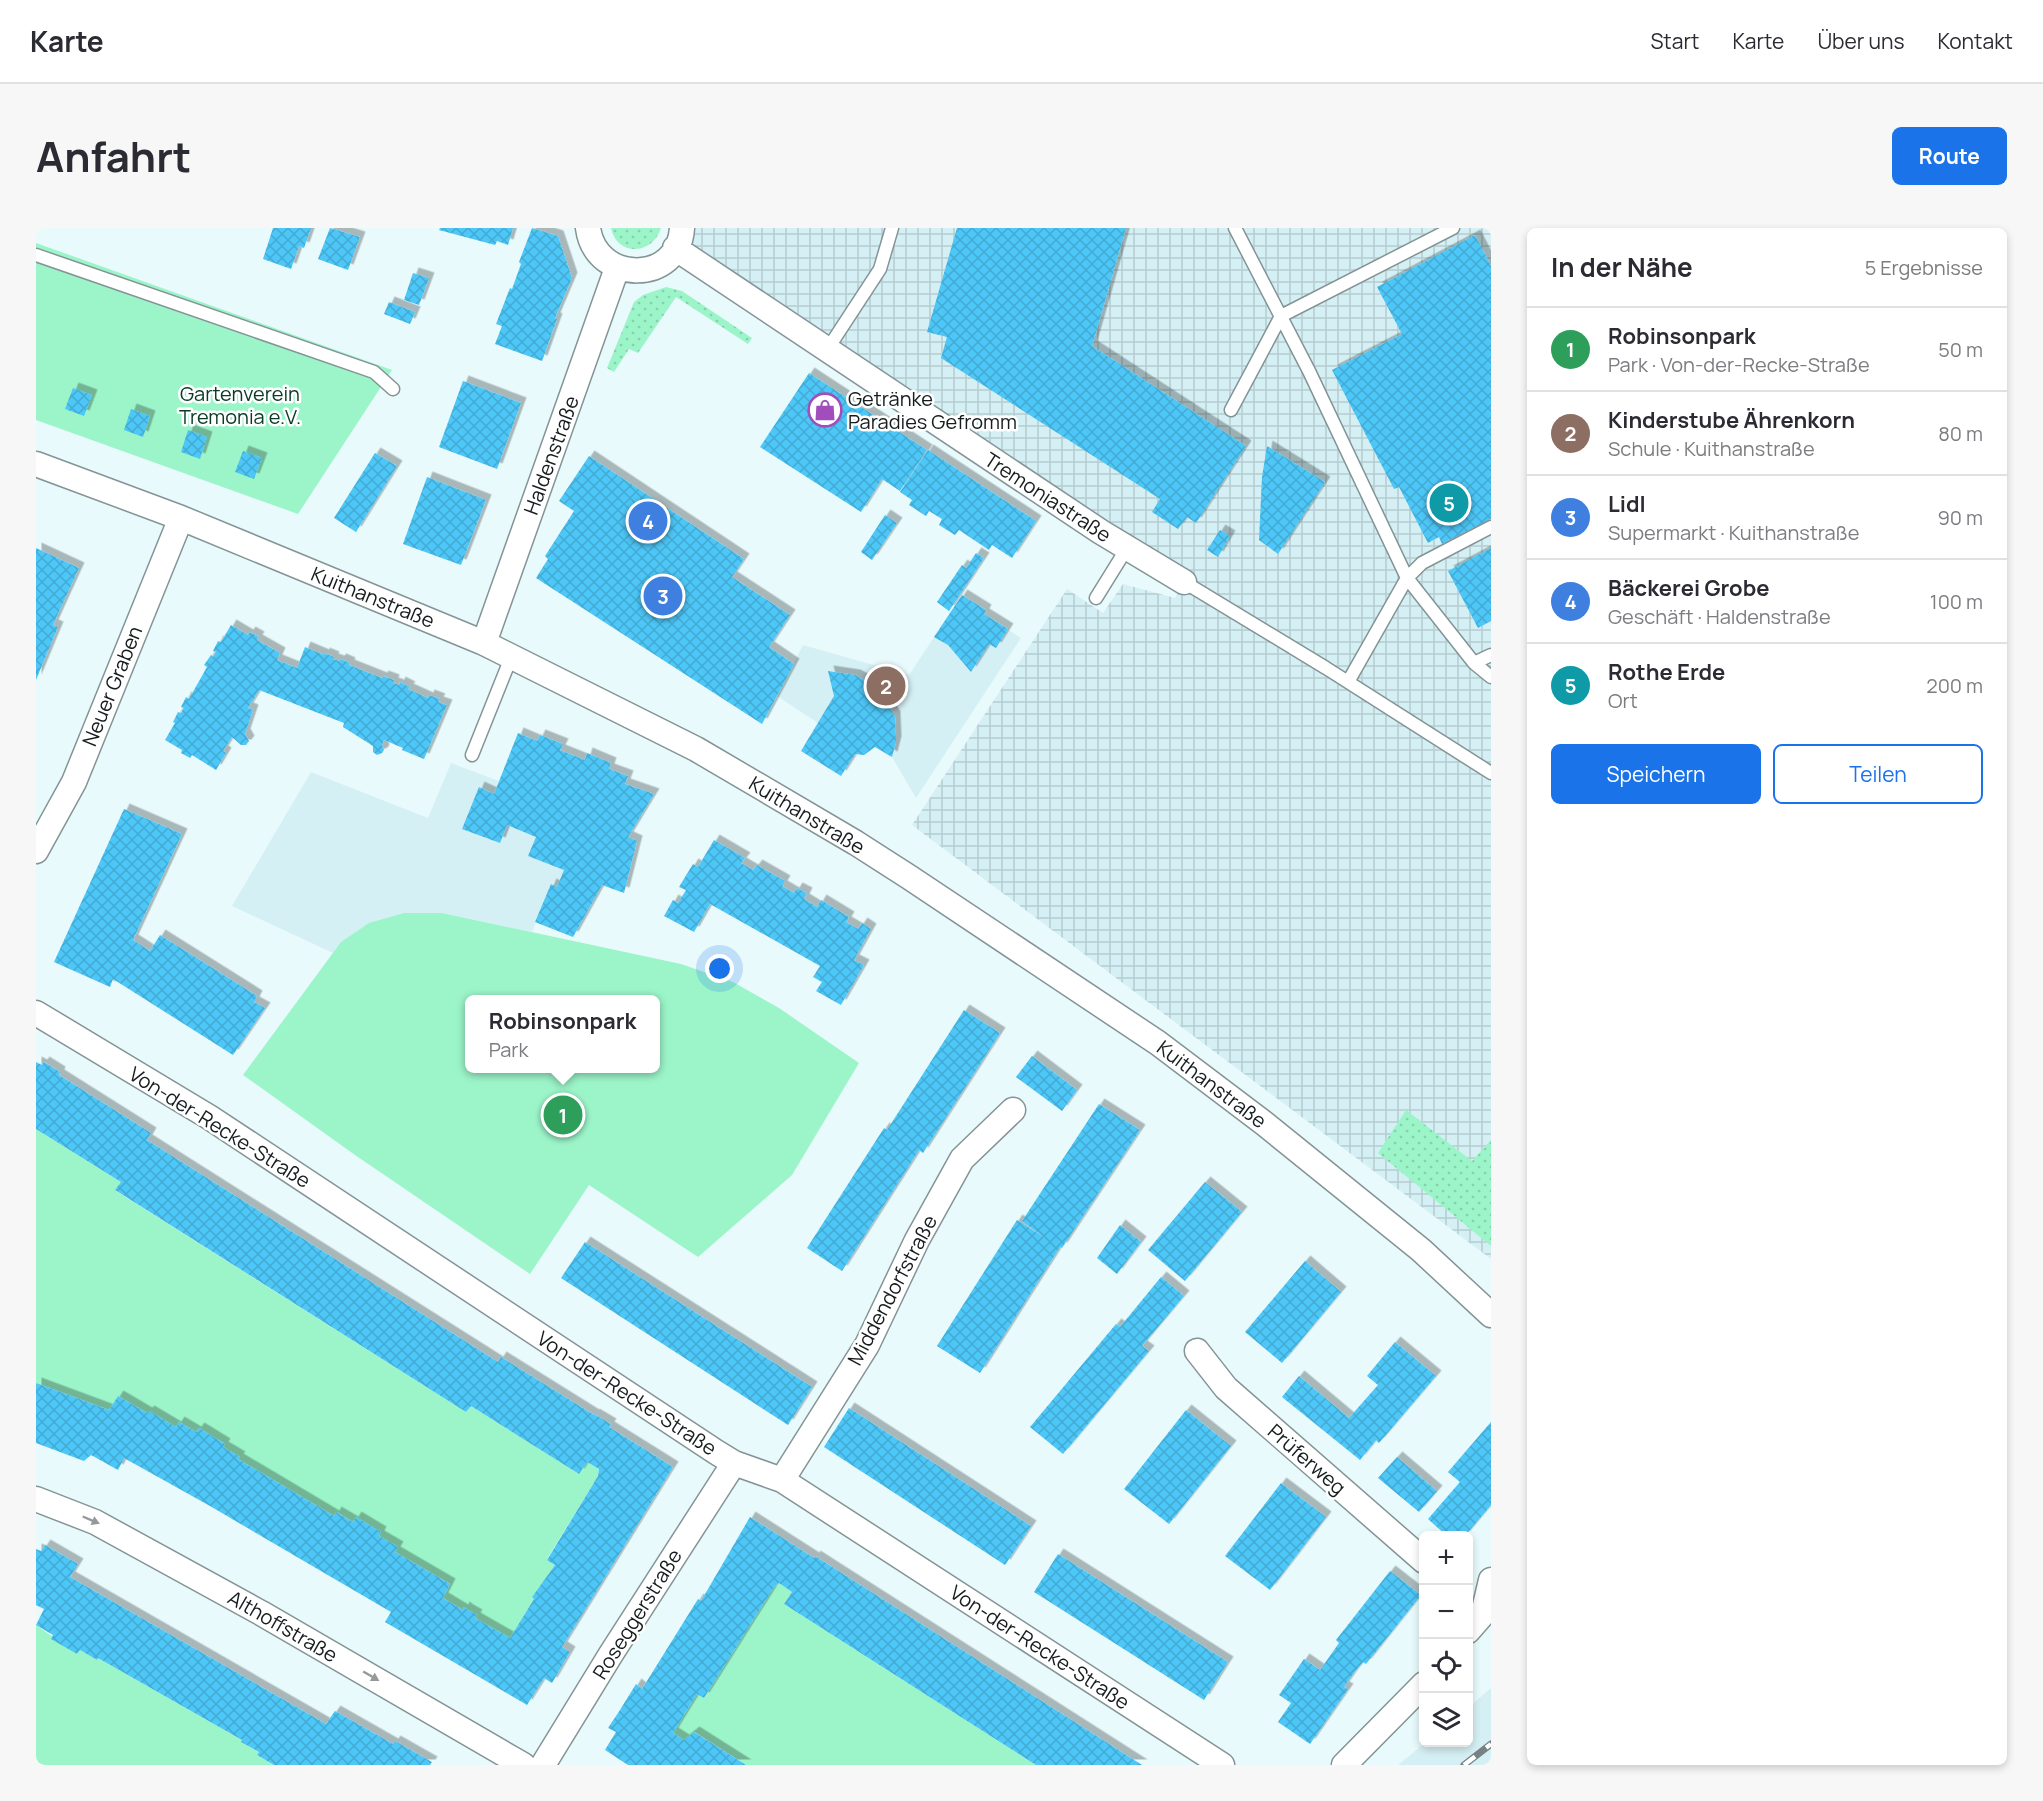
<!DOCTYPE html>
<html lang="de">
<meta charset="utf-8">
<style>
:root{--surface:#fff;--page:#f7f7f7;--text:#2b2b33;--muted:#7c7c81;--line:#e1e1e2;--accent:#1a73e8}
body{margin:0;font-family:Manrope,sans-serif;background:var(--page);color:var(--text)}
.controls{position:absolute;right:18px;bottom:18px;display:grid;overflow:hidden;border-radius:9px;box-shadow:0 3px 9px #0003}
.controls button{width:54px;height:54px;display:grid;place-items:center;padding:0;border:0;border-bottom:2px solid var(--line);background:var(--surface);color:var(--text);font:30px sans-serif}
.you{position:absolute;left:684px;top:741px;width:21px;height:21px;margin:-15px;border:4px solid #fff;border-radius:50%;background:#1a73e8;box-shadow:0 0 0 9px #1a73e833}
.badge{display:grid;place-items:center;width:39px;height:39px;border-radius:50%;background:var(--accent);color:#fff;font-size:20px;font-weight:700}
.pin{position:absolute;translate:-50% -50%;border:3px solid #fff;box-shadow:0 2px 6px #0006}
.popup{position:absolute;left:429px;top:767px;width:195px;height:78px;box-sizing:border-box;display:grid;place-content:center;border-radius:9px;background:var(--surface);filter:drop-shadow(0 2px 4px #0005);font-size:20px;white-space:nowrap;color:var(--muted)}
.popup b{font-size:22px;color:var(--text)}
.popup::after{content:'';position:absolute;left:50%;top:100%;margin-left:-12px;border:12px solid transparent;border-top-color:var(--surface)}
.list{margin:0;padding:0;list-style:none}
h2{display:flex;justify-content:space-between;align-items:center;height:78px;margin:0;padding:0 24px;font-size:26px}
h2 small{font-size:20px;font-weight:400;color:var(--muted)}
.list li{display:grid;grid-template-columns:39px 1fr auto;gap:18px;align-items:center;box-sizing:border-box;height:84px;padding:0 24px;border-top:2px solid var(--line)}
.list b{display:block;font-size:22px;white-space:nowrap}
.list p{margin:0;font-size:20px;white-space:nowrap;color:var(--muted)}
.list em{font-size:20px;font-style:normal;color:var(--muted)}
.actions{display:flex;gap:12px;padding:18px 24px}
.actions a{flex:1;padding:14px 0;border:2px solid var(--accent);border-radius:9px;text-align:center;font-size:21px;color:var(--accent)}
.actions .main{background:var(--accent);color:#fff}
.icon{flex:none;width:33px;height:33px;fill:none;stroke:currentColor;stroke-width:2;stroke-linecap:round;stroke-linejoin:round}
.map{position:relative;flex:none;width:1455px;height:1537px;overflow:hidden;border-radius:9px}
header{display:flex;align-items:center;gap:36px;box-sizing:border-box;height:84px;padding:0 30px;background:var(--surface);border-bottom:2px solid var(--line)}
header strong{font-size:28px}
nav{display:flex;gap:33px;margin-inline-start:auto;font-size:21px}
.intro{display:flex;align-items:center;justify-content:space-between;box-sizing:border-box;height:144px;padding:0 36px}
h1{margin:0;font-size:42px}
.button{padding:15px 27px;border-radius:9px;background:var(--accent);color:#fff;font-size:21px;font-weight:700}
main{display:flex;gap:36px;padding:0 36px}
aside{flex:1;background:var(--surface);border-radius:9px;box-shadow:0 3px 9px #0003}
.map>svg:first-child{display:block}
.built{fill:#d5f0f4}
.industrial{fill:url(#industrial-grid)}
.grass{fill:url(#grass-dots)}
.green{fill:#9cf5c9;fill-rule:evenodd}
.building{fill:url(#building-cross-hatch);filter:url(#shadow)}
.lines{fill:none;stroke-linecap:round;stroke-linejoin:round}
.lane-casing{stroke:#849496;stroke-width:15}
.street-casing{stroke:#849496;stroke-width:27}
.lane{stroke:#fff;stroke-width:12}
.street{stroke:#fff;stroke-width:24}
.rail-casing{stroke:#768283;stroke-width:7}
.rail{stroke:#fff;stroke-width:4.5;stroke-dasharray:14;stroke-linecap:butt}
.oneway{fill:#969999}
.labels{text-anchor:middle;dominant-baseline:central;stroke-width:5;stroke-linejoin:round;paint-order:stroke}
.park-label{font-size:20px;fill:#083a26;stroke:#fff}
.poi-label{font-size:20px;fill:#161c1d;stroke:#fff;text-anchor:start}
.street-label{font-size:20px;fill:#161c1d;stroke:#fff}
</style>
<header>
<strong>Karte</strong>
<nav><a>Start</a><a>Karte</a><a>Über uns</a><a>Kontakt</a></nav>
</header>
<div class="intro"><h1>Anfahrt</h1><a class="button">Route</a></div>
<main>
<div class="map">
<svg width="1455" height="1537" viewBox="0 0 1455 1537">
<defs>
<pattern id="industrial-grid" width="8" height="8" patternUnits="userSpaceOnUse" patternTransform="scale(1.5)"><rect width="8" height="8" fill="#d5f0f4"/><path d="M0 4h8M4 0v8" fill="none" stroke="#b6cdd1"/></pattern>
<pattern id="grass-dots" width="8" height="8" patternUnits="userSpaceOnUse" patternTransform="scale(1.5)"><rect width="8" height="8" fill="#9cf5c9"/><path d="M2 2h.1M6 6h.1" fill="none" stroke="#86d1ac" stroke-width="1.8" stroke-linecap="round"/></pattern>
<pattern id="building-cross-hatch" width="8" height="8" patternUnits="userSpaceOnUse" patternTransform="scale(1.5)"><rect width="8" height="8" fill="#4dc7f7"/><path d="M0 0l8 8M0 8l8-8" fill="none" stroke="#42aad3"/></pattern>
<filter id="shadow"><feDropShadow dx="5.5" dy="-5.5" stdDeviation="0" flood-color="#0004"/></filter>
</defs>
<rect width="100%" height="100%" fill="#e8fafc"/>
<path class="built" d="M926 367 950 382 948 386 985 410 880 570 856 529 839 519 810 471 798 469 782 495 741 468 767 417 873 447Z
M415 535 463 553 461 559 589 556 618 566 592 609 601 613 588 665 566 657 537 709 500 694 496 704 406 685H368L305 714 297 725 196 678 275 544 392 590Z
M1455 1460V1537H1362L1389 1515 1432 1514 1433 1479Z"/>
<path class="industrial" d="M653 0H1455V1031L876 597 1031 361 1067 385 1087 356 1139 370 1148 354 647 18Z"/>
<path class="grass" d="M575 0H625C617 27 581 29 575 0Z
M630 59 646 63 716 110 712 116 640 69 602 125 593 121 578 144 571 140 598 74 607 67Z
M1370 882 1436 933 1455 912V1018L1342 925Z"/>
<path class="green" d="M0 15 356 142 262 286 0 192Z
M368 685H406L645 736 697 754 743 780 823 835 756 947 662 1029 553 957 494 1046 319 927 207 847 305 714 333 695ZM434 772H620V840H434Z
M0 901 85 954 80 963 430 1184 435 1178 543 1246 551 1234 563 1241 562 1248 511 1331 519 1337 496 1369 498 1371 474 1410 439 1390 441 1387 428 1380 427 1382 407 1370 414 1356 359 1324 343 1308 345 1304 320 1290 317 1294 301 1284 298 1288 202 1231 203 1229 187 1219 188 1215 163 1201 160 1204 143 1194 140 1199 111 1185 82 1168 73 1182 0 1155Z
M743 1355 756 1364 748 1376 1000 1537H710L659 1504 648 1512 637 1505 661 1466 668 1470 738 1359Z
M0 1397 41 1426 44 1422 61 1432 62 1430 206 1512 205 1514 223 1524 221 1527 238 1537H0Z"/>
<path class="building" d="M237 0H275L268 20 263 18 255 41 227 31Z
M294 0 324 9 312 42 282 31Z
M404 0H477L472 17 461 13 459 17 403 2Z
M496 0 522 8 536 50 519 90 521 91 506 133 459 116 466 98 460 96 474 60 476 61 485 36 483 34Z
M921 0H1090L1056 118 1210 218 1160 295 1151 289 1142 301 1116 284 1124 271 905 130 911 109 891 104Z
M1439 7 1455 38V291L1406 316 1403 309 1392 315 1363 259 1358 261 1296 142 1366 106 1341 59Z
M377 45 393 50 383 77 368 72Z
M353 74 379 84 374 96 348 86Z
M773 145 891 222 864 263 846 251 825 284 724 219Z
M427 153 485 175 461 241 403 219Z
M37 160 56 167 48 188 29 181Z
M95 181 114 188 107 209 88 202Z
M152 202 171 209 164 231 145 224Z
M1231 218 1289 254 1242 326 1223 312 1226 249Z
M892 222 1000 293 976 330 956 317 953 322 923 302 919 307 903 297 906 291 893 283 890 288 873 277 876 272 864 264Z
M207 223 226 230 218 251 199 244Z
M339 225 361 238 320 304 298 290Z
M553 228 708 331 696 349 754 387 733 419 758 436 726 496 500 350 512 331 509 328 538 283 523 273Z
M391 249 450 272 425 337 367 316Z
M849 287 861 295 836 332 825 324Z
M1184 302 1194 308 1182 329 1171 322Z
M0 320 43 340 17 397 22 399 0 452Z
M1455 320V393L1442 400 1412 343Z
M940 325 948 330 913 383 901 374 926 337 930 340Z
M926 367 950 382 948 386 972 401 960 420 953 416 935 444 912 417 898 409Z
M195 397 212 407 214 404 223 409 221 412 244 425 241 432 261 440 269 419 288 427V425L298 429 297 431 303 433 305 431 314 435 313 437 346 450 347 448 358 452 357 455 363 457 364 454 374 459 372 461 392 470 393 467 404 471 402 474 411 477 388 531 366 522 367 520 348 512 346 517 348 522 346 525 341 527 337 524V518L307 499 308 495 223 462 212 480 217 482 209 506 213 513 210 517H205L196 509 187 523 190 525 180 542 156 527 154 530 145 525 146 522 129 512 139 495 137 494 142 484 145 485 148 480 145 479 150 469 153 471 171 439 168 437 175 427 177 429 180 424 177 423 182 413 185 414Z
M792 443 819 447 836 456 846 466 859 489 860 514 856 529 839 519 828 527 819 526 805 548 765 523 798 468Z
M482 505 501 513 504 507 527 516 524 522 549 532 551 525 575 535 573 541 592 548 589 556 618 566 592 609 601 613 588 665 566 657 537 709 499 694 515 656 521 659 528 642 492 628 500 609 471 597 464 615 426 601 443 559 458 566Z
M88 581 146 606 97 712 114 723 124 707 221 768 218 774 229 780 197 827 77 751 74 759 18 734Z
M678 612 709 630 705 635 717 642 721 637 749 653 746 658 758 665 761 660 771 665 768 671 781 679 785 672 813 689 810 694 822 701 826 695 835 701 818 732 828 737 805 777 780 763 786 754 777 749 784 738 674 676 658 704 628 688 637 672 642 675 650 662 643 659 657 636 662 639Z
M928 782 964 805 887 925 883 922 806 1043 771 1020 848 900 851 902Z
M996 828 1041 862 1026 883 980 849Z
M0 834 6 837 8 834 24 844 23 847 115 905 111 912 462 1134 465 1129 558 1187V1186L575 1196 573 1199 637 1239 526 1419 534 1424 516 1455 508 1450 491 1477 349 1394 355 1384 174 1278 88 1230 82 1242 55 1227 48 1233 0 1215V1155L73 1182 82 1168 111 1185 113 1183 140 1199 143 1194 160 1204 163 1200 189 1216 187 1219 204 1229 202 1231 298 1288 300 1284 317 1294 320 1289 345 1304 343 1308 362 1319 359 1324 414 1356 407 1370 427 1382 428 1379 432 1382 441 1387 439 1390 474 1410 498 1371 496 1369 519 1337 511 1332 562 1248 563 1241 551 1234 543 1246 435 1178 430 1184 79 962 85 954 0 901Z
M1063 876 1104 902 1026 1020 1024 1019 944 1145 901 1118 981 992 1009 1010 986 993Z
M1169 954 1206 984 1149 1053 1112 1022Z
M1084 997 1105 1014 1081 1046 1061 1030Z
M549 1014 776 1159 752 1197 525 1050Z
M1269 1033 1305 1064 1246 1135 1209 1104Z
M1125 1049 1148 1068 1106 1118 1113 1123 1027 1226 994 1199 1080 1096 1084 1099Z
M1359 1114 1400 1148 1343 1215 1340 1212 1324 1232 1246 1169 1263 1148 1313 1190 1342 1157 1331 1148Z
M813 1180 995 1298 969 1337 788 1219Z
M1150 1182 1195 1218 1133 1296 1088 1261Z
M1455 1194V1277L1429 1308H1411L1392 1291 1424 1254 1412 1244Z
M1361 1229 1401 1263 1383 1284 1342 1250Z
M1245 1255 1290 1289 1234 1362 1189 1328Z
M714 1289 778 1330 779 1328 1106 1537H1000L748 1376 756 1364 743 1355 738 1359 668 1470 661 1466 637 1505 648 1512 658 1504 710 1537H592L569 1522 580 1504 572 1500 584 1482 600 1456 606 1461 662 1371 665 1373Z
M9 1317 42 1336 34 1349 290 1496 299 1483 357 1516 359 1513 396 1534 394 1537H238L221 1527 223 1524 205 1514 206 1512 62 1430 61 1432 44 1422 41 1426 15 1411 17 1407 0 1397 8 1381 0 1377V1321L5 1323Z
M1022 1326 1192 1434 1168 1472 998 1364Z
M1354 1343 1385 1367 1330 1436 1327 1434 1317 1446 1308 1459 1312 1461 1274 1516 1242 1494 1255 1475 1243 1467 1268 1431 1284 1442 1303 1415 1300 1412Z"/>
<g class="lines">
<g class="lane-casing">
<path id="lane" d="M1199 0 1273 143 1371 350 1438 435 1455 449
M0 27 338 144 357 161
M791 122 844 41 856 0
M1195 182 1245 88 1417 0
M1148 354 1290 440 1455 545
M1060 370 1091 320
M1438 435 1455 427
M1312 454 1371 350 1386 335 1455 299
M436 527 476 427"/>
</g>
<g class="street-casing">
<path id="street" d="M552 0C560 57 643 56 646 0
M639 20 1065 304 1148 354
M0 236 145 290 448 415 660 521 820 615 873 649 1122 815 1229 896 1385 1022 1455 1087
M448 415 581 40
M0 623 38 554 145 290
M0 785 173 889 680 1224 698 1235 746 1252 1186 1537
M1161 1123 1190 1160 1388 1333
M746 1252 831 1117 881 1012 926 931 977 882
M0 1271 59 1294 225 1385 487 1537
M1447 1386 1455 1352
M1432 1403 1447 1386 1455 1380
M507 1537 575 1426 698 1235
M1308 1537 1388 1456"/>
</g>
<use href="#lane" class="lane"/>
<use href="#street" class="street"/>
<g class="rail-casing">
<path id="rail" d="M1428 1537 1455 1516"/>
</g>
<use href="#rail" class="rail"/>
</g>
<defs><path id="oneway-solid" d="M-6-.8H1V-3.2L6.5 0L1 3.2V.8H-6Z" transform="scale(1.5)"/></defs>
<g class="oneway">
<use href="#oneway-solid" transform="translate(55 1292) rotate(23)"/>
<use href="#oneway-solid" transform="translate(335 1448) rotate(30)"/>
</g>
<defs>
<g id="shop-ring" transform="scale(1.725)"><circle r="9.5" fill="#fff" stroke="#a14dbc" stroke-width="1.5"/><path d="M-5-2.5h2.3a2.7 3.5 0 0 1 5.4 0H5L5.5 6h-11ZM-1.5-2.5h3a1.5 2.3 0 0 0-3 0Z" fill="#a14dbc"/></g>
</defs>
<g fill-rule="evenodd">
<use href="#shop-ring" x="789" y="182"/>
</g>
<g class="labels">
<g class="park-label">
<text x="204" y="165">Gartenverein<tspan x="204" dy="23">Tremonia e.V.</tspan></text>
</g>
<g class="poi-label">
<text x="812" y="170">Getränke<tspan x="812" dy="23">Paradies Gefromm</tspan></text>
</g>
<g class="street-label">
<text transform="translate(515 227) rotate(-70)">Haldenstraße</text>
<text transform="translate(1012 269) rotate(33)">Tremoniastraße</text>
<text transform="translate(337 369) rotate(22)">Kuithanstraße</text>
<text transform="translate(76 458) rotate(-68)">Neuer Graben</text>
<text transform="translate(771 587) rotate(31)">Kuithanstraße</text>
<text transform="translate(1176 856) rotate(37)">Kuithanstraße</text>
<text transform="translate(184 899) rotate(32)">Von-der-Recke-Straße</text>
<text transform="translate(856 1062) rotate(-62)">Middendorfstraße</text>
<text transform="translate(591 1165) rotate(33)">Von-der-Recke-Straße</text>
<text transform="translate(1271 1231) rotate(41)">Prüferweg</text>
<text transform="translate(601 1386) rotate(-58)">Roseggerstraße</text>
<text transform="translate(247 1398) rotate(30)">Althoffstraße</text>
<text transform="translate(1004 1419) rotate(33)">Von-der-Recke-Straße</text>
</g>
</g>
</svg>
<div class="controls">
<button>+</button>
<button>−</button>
<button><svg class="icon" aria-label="locate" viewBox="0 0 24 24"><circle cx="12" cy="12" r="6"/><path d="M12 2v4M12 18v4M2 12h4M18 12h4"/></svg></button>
<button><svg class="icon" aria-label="layers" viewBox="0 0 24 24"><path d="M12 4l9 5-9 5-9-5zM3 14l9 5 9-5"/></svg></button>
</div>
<div class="you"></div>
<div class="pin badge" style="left:527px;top:887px;background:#2e9e5b">1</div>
<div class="popup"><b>Robinsonpark</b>Park</div>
<div class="pin badge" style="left:850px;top:458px;background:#8d6e63">2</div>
<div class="pin badge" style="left:627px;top:368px;background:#3f7fe0">3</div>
<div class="pin badge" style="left:612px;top:293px;background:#3f7fe0">4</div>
<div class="pin badge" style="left:1413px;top:275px;background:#0f9aa8">5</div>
</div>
<aside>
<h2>In der Nähe<small>5 Ergebnisse</small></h2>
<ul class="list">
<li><span class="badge" style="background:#2e9e5b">1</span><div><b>Robinsonpark</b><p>Park · Von-der-Recke-Straße</p></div><em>50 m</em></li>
<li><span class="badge" style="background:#8d6e63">2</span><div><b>Kinderstube Ährenkorn</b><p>Schule · Kuithanstraße</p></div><em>80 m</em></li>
<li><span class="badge" style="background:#3f7fe0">3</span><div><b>Lidl</b><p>Supermarkt · Kuithanstraße</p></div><em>90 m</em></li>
<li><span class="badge" style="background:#3f7fe0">4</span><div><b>Bäckerei Grobe</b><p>Geschäft · Haldenstraße</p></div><em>100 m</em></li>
<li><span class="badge" style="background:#0f9aa8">5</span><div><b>Rothe Erde</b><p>Ort</p></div><em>200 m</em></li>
</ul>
<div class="actions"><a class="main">Speichern</a><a>Teilen</a></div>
</aside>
</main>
